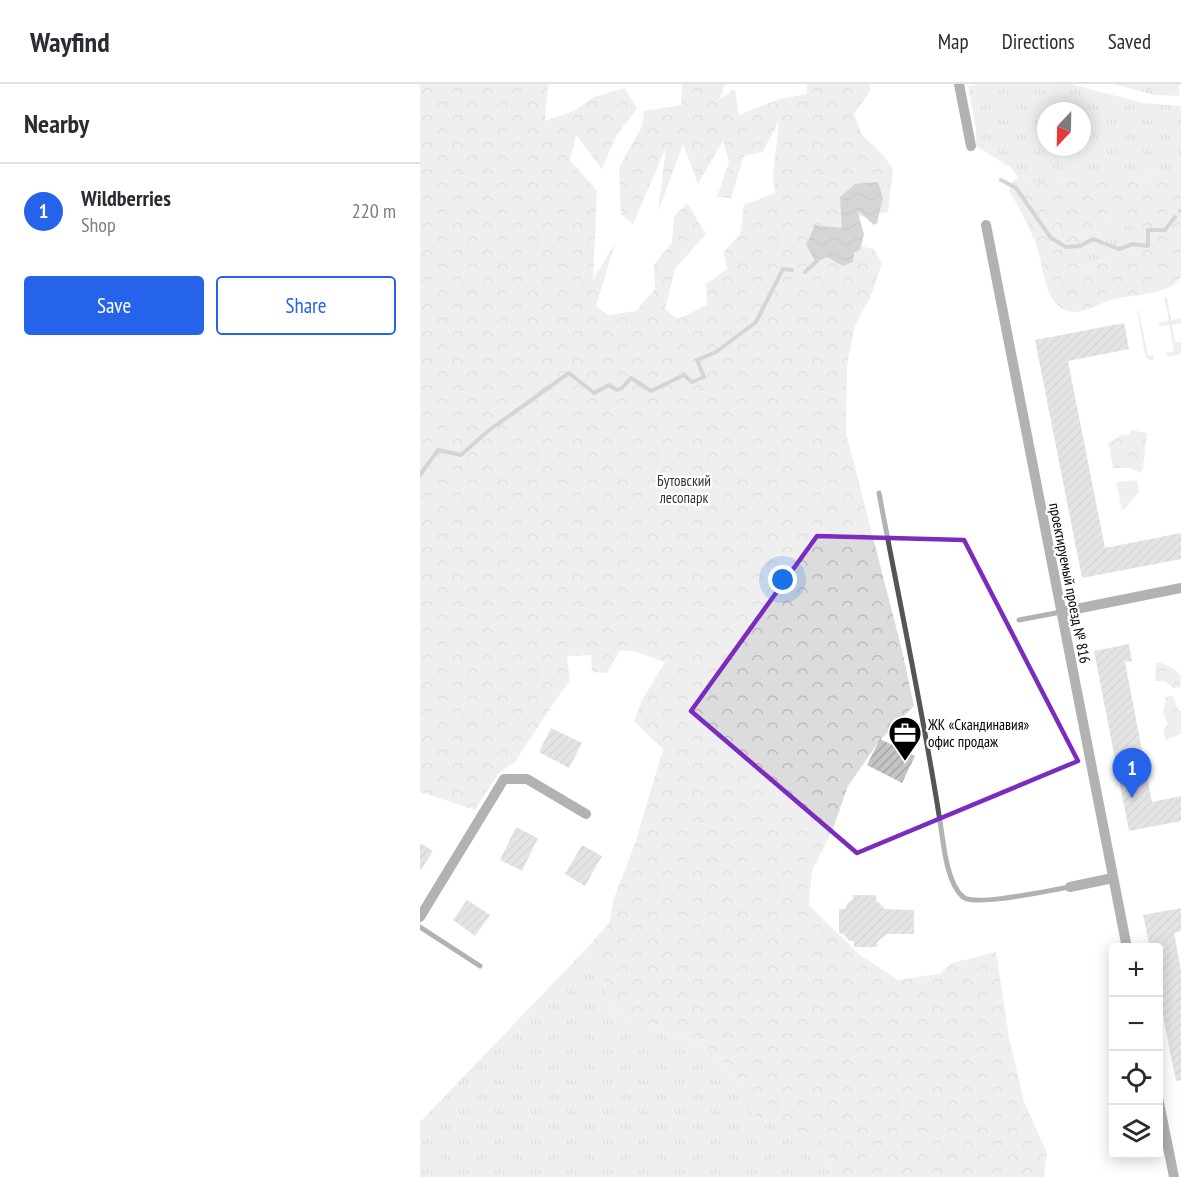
<!DOCTYPE html>
<meta charset="utf-8">
<style>
:root{--surface:#fff;--page:#f2f2f3;--text:#2b2b33;--muted:#7c7c81;--line:#e1e1e2;--accent:#2563eb}
body{margin:0;font-family:"PT Sans Narrow",sans-serif;background:var(--page);color:var(--text)}
.controls{position:absolute;right:18px;bottom:18px;display:grid;overflow:hidden;border-radius:6px;box-shadow:0 3px 15px #0003}
.controls button{width:54px;height:54px;display:grid;place-items:center;padding:0;border:0;border-bottom:2px solid var(--line);background:var(--surface);color:var(--text);font:30px sans-serif}
.compass{position:absolute;left:617px;top:18px;width:54px;height:54px;border-radius:50%;background:var(--surface);box-shadow:0 3px 15px #0003;rotate:202deg}
.you{position:absolute;left:363px;top:496px;width:21px;height:21px;margin:-15px;border:4px solid #fff;border-radius:50%;background:#1a73e8;box-shadow:0 0 0 9px #1a73e833}
.badge{display:grid;place-items:center;width:39px;height:39px;border-radius:50%;background:var(--accent);color:#fff;font-size:20px;font-weight:700}
.pin{position:absolute;translate:-50% -50px;filter:drop-shadow(0 2px 3px #0008)}
.pin::after{content:'';position:absolute;top:32px;width:21px;height:18px;background:inherit;clip-path:polygon(0 0,100% 0,50% 100%)}
.list{margin:0;padding:0;list-style:none}
h2{display:flex;justify-content:space-between;align-items:center;height:78px;margin:0;padding:0 24px;font-size:26px}
h2 small{font-size:20px;font-weight:400;color:var(--muted)}
.list li{display:grid;grid-template-columns:39px 1fr auto;gap:18px;align-items:center;box-sizing:border-box;height:96px;padding:0 24px;border-top:2px solid var(--line)}
.list b{display:block;font-size:22px;white-space:nowrap}
.list p{margin:0;font-size:20px;white-space:nowrap;color:var(--muted)}
.list em{font-size:20px;font-style:normal;color:var(--muted)}
.actions{display:flex;gap:12px;padding:18px 24px}
.actions a{flex:1;padding:14px 0;border:2px solid var(--accent);border-radius:6px;text-align:center;font-size:21px;color:var(--accent)}
.actions .main{background:var(--accent);color:#fff}
.icon{flex:none;width:33px;height:33px;fill:none;stroke:currentColor;stroke-width:2;stroke-linecap:round;stroke-linejoin:round}
.map{position:relative;flex:none;width:761px;height:1093px;overflow:hidden}
header{display:flex;align-items:center;gap:36px;box-sizing:border-box;height:84px;padding:0 30px;background:var(--surface);border-bottom:2px solid var(--line)}
header strong{font-size:28px}
nav{display:flex;gap:33px;margin-inline-start:auto;font-size:21px}
main{display:flex}
aside{flex:1;background:var(--surface)}
.map>svg:first-child{display:block}
.grass{fill:url(#grass-tufts);fill-rule:evenodd}
.forest{fill:url(#forest-crowns);fill-rule:evenodd}
.garden{fill:#dcdcdc}
.water{fill:url(#water-waves)}
.lines{fill:none;stroke-linecap:round;stroke-linejoin:round}
.stream{stroke:#a3a3a3;stroke-width:4}
.building{fill:url(#building-hatch)}
.service{stroke:#555;stroke-width:5}
.minor{stroke:#555;stroke-width:10}
.marked{fill:none;stroke:#7b2cbf;stroke-width:4.5;stroke-linejoin:round}
.labels{text-anchor:middle;dominant-baseline:central;stroke-width:4.5;stroke-linejoin:round;paint-order:stroke}
.park-label{font-size:15px;fill:#333;stroke:#fff}
.street-label{font-size:15px;fill:#000;stroke:#fff}
.poi-label{font-size:15px;fill:#000;stroke:#fff;text-anchor:start}
</style>
<header>
<strong>Wayfind</strong>
<nav><a>Map</a><a>Directions</a><a>Saved</a></nav>
</header>
<main>
<aside>
<h2>Nearby<small></small></h2>
<ul class="list">
<li><span class="badge">1</span><div><b>Wildberries</b><p>Shop</p></div><em>220 m</em></li>
</ul>
<div class="actions"><a class="main">Save</a><a>Share</a></div>
</aside>
<div class="map">
<svg width="761" height="1093" viewBox="0 0 761 1093">
<defs>
<pattern id="grass-tufts" width="24" height="20" patternUnits="userSpaceOnUse" patternTransform="scale(1.5)"><rect width="24" height="20" fill="#dcdcdc"/><path d="M3 7l-1-3M5 7V3M7 7l1-3M15 17l-1-3M17 17v-4M19 17l1-3" fill="none" stroke="#bbb"/></pattern>
<pattern id="forest-crowns" width="20" height="18" patternUnits="userSpaceOnUse" patternTransform="scale(1.5)"><rect width="20" height="18" fill="#dcdcdc"/><path d="M2 6a3 3 0 1 1 6 0M12 15a3 3 0 1 1 6 0" fill="none" stroke="#bbb"/></pattern>
<pattern id="water-waves" width="16" height="10" patternUnits="userSpaceOnUse" patternTransform="scale(1.5)"><rect width="16" height="10" fill="#a3a3a3"/><path d="M0 5q4-4 8 0t8 0" fill="none" stroke="#8b8b8b"/></pattern>
<pattern id="building-hatch" width="6" height="6" patternUnits="userSpaceOnUse" patternTransform="scale(1.5)"><rect width="6" height="6" fill="#c4c4c4"/><path d="M-1 1l2-2M0 6l6-6M5 7l2-2" fill="none" stroke="#a7a7a7"/></pattern>
</defs>
<rect width="100%" height="100%" fill="#fff"/>
<path class="grass" d="M558 0H651L723 19 761 22V90H740L706 95 645 94 633 101 616 99 607 95 598 93 590 83 556 62V45L548 2ZM626 27H662V63H626Z
M693 0H721C730 9 747 5 758 2L760 12 735 11Z
M684 137 720 143 724 149 717 162 674 180 667 186 660 185C656 175 655 168 658 157L664 155Z
M744 214H747L751 236 761 234V239L752 241 755 258H761V270L749 273 745 269 754 267 749 241 739 243V239L749 236Z
M717 227H719L728 272 734 271 733 276H729L725 271Z
M164 867 182 892 187 912 196 930 274 958 294 969 310 986 330 1027 340 1035 395 1052 411 1078V1093H0V1038Z"/>
<path class="forest" d="M0 0H128L125 37 154 27 174 13 205 4 217 25 197 50 182 85 156 51 150 76 177 107 173 196 195 159 176 222 188 231 216 227 235 205 234 181 252 158 254 133 267 119 286 150 255 185 245 225 258 235 287 221 286 200 307 185 304 168 320 150 324 121 355 109 353 92 359 37 343 68 324 72 311 114 297 113 309 78 303 57 278 100 263 60 238 128 246 63 213 140 201 130 199 83 222 42 224 27 261 21 262 0H305L299 16 315 5 319 31 360 15 387 10V0H449L451 6 434 30 442 51 463 71 473 85 468 128 437 133 425 159 454 165 462 180 450 214 435 241 427 281 426 349 481 562 494 622 460 656 428 702 412 747 392 787 389 821 440 871 478 896 519 890 532 879 576 868 589 953 604 1018 627 1069 624 1093H411V1078L395 1053 340 1035 330 1027 310 986 294 969 274 958 196 930 187 912 182 892 164 867 189 839 194 814 215 760 243 665 214 637 222 616 245 578 216 568 200 566 187 589 172 588 171 571 147 572 150 597 137 614 95 678 79 689 55 726 0 708Z
M721 0H761V1C748 6 731 11 721 0Z
M740 90H761V193C757 196 756 200 752 202 735 211 712 211 694 215 681 218 668 228 654 228 623 226 624 181 616 160 608 141 600 125 589 107L593 97 598 93C609 95 618 100 629 100 636 101 640 96 646 94 676 88 707 98 740 90ZM684 137 720 143 723 149 717 162 674 180 667 186 660 185C656 175 655 168 658 157L672 151Z
M711 346 727 349 723 385 720 389 711 384H693L688 357 691 358 701 351 709 350Z
M736 578C747 580 754 583 761 592L760 603 754 604 744 597H735Z
M753 612 758 626 761 627V650L746 656 743 646 748 640 743 629 746 613Z"/>
<path class="garden" d="M717 396 719 408 705 425 702 426 696 398Z"/>
<path class="water" d="M458 98 463 114 457 139 454 141 437 126 444 150 440 166 434 169 433 178 423 182 407 173 396 178 386 161 395 141 422 144 420 113 435 100Z"/>
<g class="lines">
<path class="stream" d="M581 96 596 104 631 154 646 163 660 162 673 155 699 165 713 160 728 162V146H745L755 133
M760 127H761
M385 188 398 176
M0 391 18 366 41 371 68 347 149 289 174 309 189 301 197 306 202 304 211 294 231 307 264 291 272 298 284 293 277 276 296 268 336 238 363 185 372 186"/>
</g>
<path class="building" d="M704 239 709 265 648 277 685 464 761 449V475L662 494 615 256Z
M709 560 712 577 705 578 732 718 761 712V737L709 747 674 567Z
M131 644 162 659 149 684 119 668Z
M460 655 495 672 482 699 447 681Z
M96 743 118 754 102 787 80 776Z
M0 759 13 767 0 787Z
M162 761 182 772 165 802 145 790Z
M433 811H456V816L465 825 494 826V850H467L457 858V863H434V857L428 856 424 850 419 849V825H425L428 819 433 815Z
M47 816 70 831 55 852 33 836Z
M761 824V847L754 849 761 886V996L756 997 738 907V864H730L723 831Z"/>
<g class="lines">
<path class="service" d="M459 409C479 516 502 623 519 731 523 752 525 798 543 813 555 823 630 806 650 803
M599 536 641 528
M0 843 60 882"/>
<path class="minor" d="M539 0 551 62
M566 141 707 864
M641 528 761 504
M650 803 693 794
M0 833 84 695H107L166 730
M738 1014 754 1093"/>
</g>
<path d="M0 0H761V1093H0ZM397 452 544 456 658 677 437 769 271 627Z" fill="#fff" fill-opacity=".55" fill-rule="evenodd"/>
<path class="marked" d="M397 452 544 456 658 677 437 769 271 627Z"/>
<defs>
<g id="office-pin" transform="scale(1.725)"><path d="M0 17L-7.5 6A9.5 9.5 0 1 1 7.5 6Z" fill="#000" stroke="#fff"/><path d="M-6-3h4V-5.5h4V-3h4V5H-6ZM-1-4.5V-3h2v-1.5ZM-6 0V1H6V0Z" fill="#fff"/></g>
</defs>
<g fill-rule="evenodd">
<use href="#office-pin" x="485" y="649"/>
</g>
<g class="labels">
<g class="park-label">
<text x="264" y="396">Бутовский<tspan x="264" dy="17">лесопарк</tspan></text>
</g>
<g class="street-label">
<text transform="translate(650 499) rotate(79)">проектируемый проезд № 816</text>
</g>
<g class="poi-label">
<text x="508" y="640">ЖК «Скандинавия»<tspan x="508" dy="17">офис продаж</tspan></text>
</g>
</g>
</svg>
<div class="controls">
<button>+</button>
<button>−</button>
<button><svg class="icon" aria-label="locate" viewBox="0 0 24 24"><circle cx="12" cy="12" r="6"/><path d="M12 2v4M12 18v4M2 12h4M18 12h4"/></svg></button>
<button><svg class="icon" aria-label="layers" viewBox="0 0 24 24"><path d="M12 4l9 5-9 5-9-5zM3 14l9 5 9-5"/></svg></button>
</div>
<svg class="compass" viewBox="-18 -18 36 36"><path d="M0-13l5 13h-10z" fill="#e53935"/><path d="M0 13l5-13h-10z" fill="#7c7c81"/></svg>
<div class="you"></div>
<div class="pin badge" style="left:712px;top:714px">1</div>
</div>
</main>
